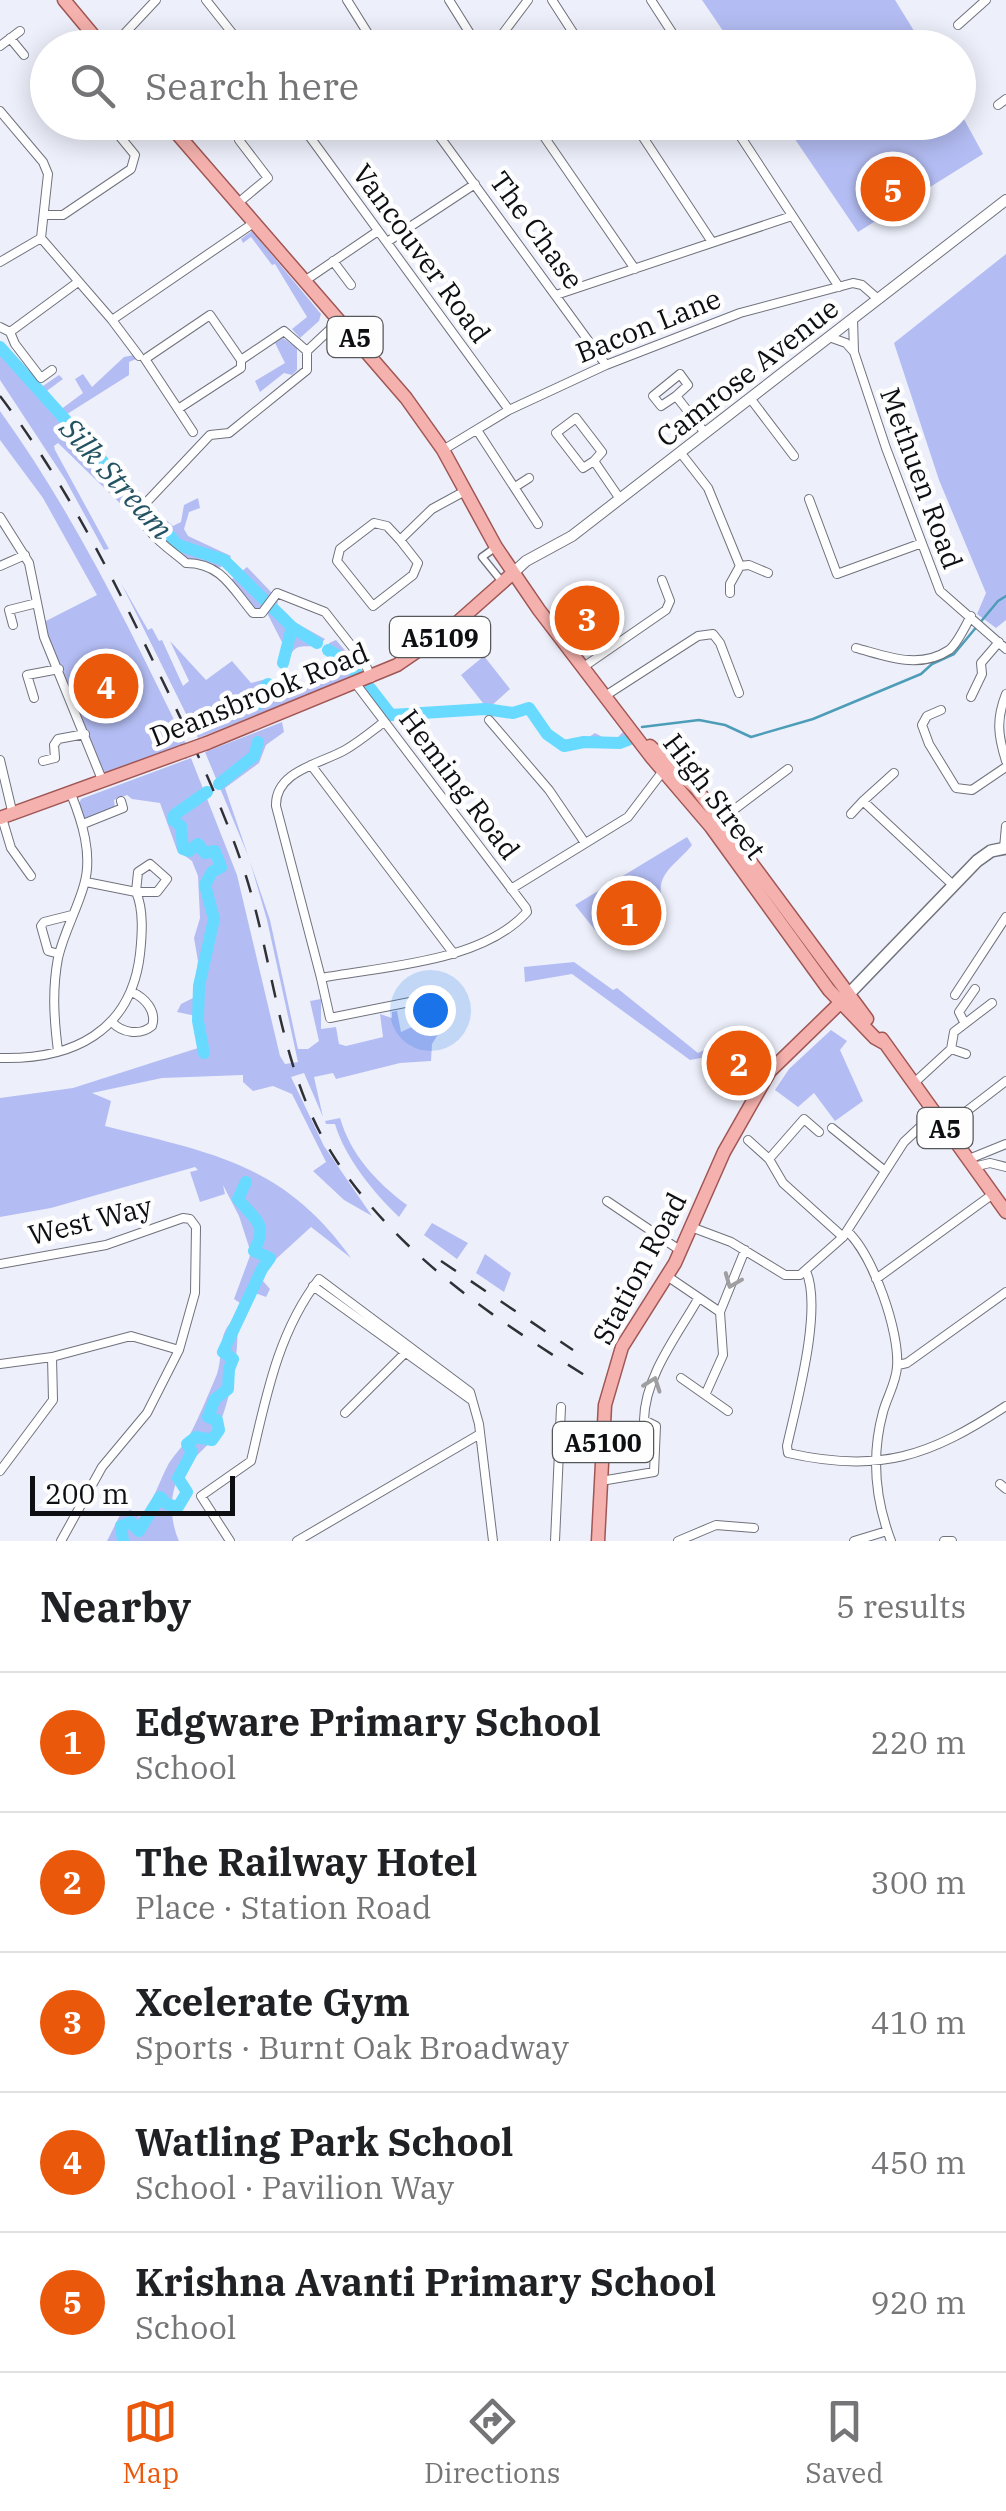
<!DOCTYPE html>
<meta charset="utf-8">
<style>
:root{--surface:#fff;--page:#f6f6f6;--text:#202124;--muted:#757577;--line:#e0e0e0;--accent:#ea580c}
body{margin:0;font-family:"IBM Plex Serif",serif;background:var(--page);color:var(--text)}
.scale{position:absolute;left:30px;bottom:25px;width:205px;box-sizing:border-box;padding-left:10px;border:5px solid #0e0f13;border-top:0;font-size:28px;line-height:35px;white-space:nowrap;color:#0e0f13;-webkit-text-stroke:8px #fefefe;paint-order:stroke}
.you{position:absolute;left:430px;top:1010px;width:35px;height:35px;margin:-25px;border:8px solid #fff;border-radius:50%;background:#1a73e8;box-shadow:0 0 0 15px #1a73e833}
.badge{display:grid;place-items:center;width:65px;height:65px;border-radius:50%;background:var(--accent);color:#fff;font-size:32px;font-weight:700}
.pin{position:absolute;translate:-50% -50%;border:5px solid #fff;box-shadow:0 2px 10px #0006}
.list{margin:0;padding:0;list-style:none}
h2{display:flex;justify-content:space-between;align-items:center;height:130px;margin:0;padding:0 40px;font-size:42px}
h2 small{font-size:32px;font-weight:400;color:var(--muted)}
.list li{display:grid;grid-template-columns:65px 1fr auto;gap:30px;align-items:center;box-sizing:border-box;height:140px;padding:0 40px;border-top:2px solid var(--line)}
.list b{display:block;font-size:38px;white-space:nowrap}
.list p{margin:0;font-size:32px;white-space:nowrap;color:var(--muted)}
.list em{font-size:32px;font-style:normal;color:var(--muted)}
.icon{flex:none;width:55px;height:55px;fill:none;stroke:currentColor;stroke-width:2;stroke-linecap:round;stroke-linejoin:round}
.map{position:relative;flex:none;width:1006px;height:1541px;overflow:hidden}
.search{position:absolute;background:var(--surface);box-shadow:0 5px 25px #0003;left:30px;right:30px;top:30px;height:110px;display:flex;align-items:center;gap:25px;box-sizing:border-box;padding:0 35px;border-radius:55px;color:var(--muted);font-size:38px}
.sheet{height:830px;background:var(--surface)}
nav{display:flex;justify-content:space-around;align-items:center;box-sizing:border-box;height:140px;border-top:2px solid var(--line);background:var(--surface);font-size:28px;color:var(--muted)}
nav a{display:grid;justify-items:center;gap:5px}
nav .on{color:var(--accent)}
.map>svg:first-child{display:block}
.green{fill:#b4bdf3}
.lines{fill:none;stroke-linecap:round;stroke-linejoin:round}
.stream{stroke:#4d9db8;stroke-width:2.5}
.river{stroke:#68daff;stroke-width:12}
.pedestrian-casing{stroke:#70727c;stroke-width:9}
.minor-casing{stroke:#70727c;stroke-width:10}
.tertiary-casing{stroke:#70727c;stroke-width:12}
.secondary-casing{stroke:#70727c;stroke-width:14}
.primary-casing{stroke:#a05654;stroke-width:15}
.pedestrian{stroke:#fff;stroke-width:6}
.minor{stroke:#fff;stroke-width:8}
.tertiary{stroke:#fff;stroke-width:10}
.secondary{stroke:#fff;stroke-width:11}
.primary{stroke:#f5b1ad;stroke-width:12}
.rail{stroke:#303136;stroke-width:2.5;stroke-dasharray:18 18;stroke-linecap:butt}
.primary-bridge-casing{stroke:#a05654;stroke-width:15;stroke-linecap:butt}
.primary-bridge{stroke:#f5b1ad;stroke-width:12}
.oneway{stroke:#9f9fa1}
.labels{text-anchor:middle;dominant-baseline:central;stroke-width:9;stroke-linejoin:round;paint-order:stroke}
.shield{fill:#fefefe;stroke:#56575a;stroke-width:2.5}
.shield-label{font-size:25px;font-weight:bold;fill:#0e0f13}
.street-label{font-size:28px;fill:#0e0f13;stroke:#fefefe}
.water-label{font-size:30px;font-style:italic;fill:#235363;stroke:#fefefe}
</style>
<div class="map">
<svg width="1006" height="1541" viewBox="0 0 1006 1541">
<rect width="100%" height="100%" fill="#edf0fb"/>
<path class="green" d="M702 0H895L924 47H734Z
M959 110 983 154 858 232 784 123 958 122Z
M252 231 321 314 319 321 300 338 292 329 307 317 275 264 272 265 251 237 243 243 241 239Z
M1006 254V620L996 628 977 614 986 593 939 480 894 343Z
M283 338 297 348V370L292 375 284 373 260 392 255 381 285 363 275 343Z
M0 342 40 388 59 375 63 379 44 393 60 410 83 393 75 379 83 374 92 387 124 357 134 355 136 359 129 362V375L64 416 137 488 152 508 173 526 181 522 184 505 198 498 200 508 189 512 184 529 188 536 231 556 228 563 219 568 163 551V545L58 443 54 446 55 450 109 549 104 550 65 479 0 380Z
M0 411C77 518 131 632 189 750L103 782 40 624 97 595 43 498 0 440Z
M247 567 272 593 262 609 254 608 231 580Z
M121 583 148 630 152 628 159 641 162 640 183 686 189 681 170 641 206 680 232 661 251 683 266 679 274 695 293 689 296 691 311 681 343 672 336 658 327 653 329 643 336 640 355 662 359 660 362 668 360 674 198 738Z
M279 597 277 605 288 615 287 618 325 639 319 646C297 647 296 642 284 666L281 656 284 646 266 611Z
M484 656 510 689 489 708 512 710 533 706 558 739 583 741 595 733 608 740H615L623 732 632 741 575 748 556 746 528 709 516 716 479 711 439 717 387 716 486 707 461 675Z
M282 722 284 732 266 745 259 763 225 788 270 920 298 1049H308L319 1041 310 1001 321 999V1029L336 1027 339 1044 346 1046 383 1037 380 1014 392 1018V1012L397 1011 401 1032 412 1027 409 1006 417 1005 424 1023 437 1017 448 1018 432 1044 431 1061 400 1063 336 1079 333 1073 314 1077 323 1117 304 1073 291 1077 324 1146 372 1216 344 1200 313 1171 326 1162 292 1094 273 1086 253 1091 243 1082V1075L162 1078 92 1093 111 1101 105 1126C211 1153 283 1163 351 1258L311 1227 265 1269 263 1281 270 1289 266 1297 255 1293 243 1305 234 1299 251 1253 239 1216 223 1185 225 1194 200 1202 190 1172 198 1170 195 1167 51 1208 0 1217V1098L73 1088 198 1048 196 1016 177 1012 181 1004 193 998 198 961 194 938 200 918 198 876 192 861 177 850 160 803 132 799 127 795 114 800 115 808 84 819 79 804 81 799 191 758 237 875 280 1056 285 1064 298 1062 267 920 249 858 205 752Z
M687 837 692 845C680 861 658 872 661 893L636 911 632 907 603 930H595L575 905Z
M574 962 613 990 617 988 698 1053 708 1048 706 1057 690 1060 572 974 525 982 524 967Z
M831 1030 847 1041 840 1050 863 1101 835 1121 814 1093 798 1107 775 1090 789 1069Z
M340 1118C351 1155 376 1182 407 1205L399 1217C374 1193 345 1158 335 1124H326L325 1121Z
M432 1223 468 1243 457 1259 424 1235Z
M485 1254 511 1273 504 1292 476 1273Z
M236 1318C242 1346 228 1415 212 1439 205 1450 193 1457 185 1467 168 1489 169 1518 179 1541H107L121 1513 131 1510 139 1517C154 1503 159 1481 169 1463 175 1454 182 1447 188 1438 195 1427 212 1386 217 1374 224 1352 216 1333 236 1318Z"/>
<g class="lines">
<path class="stream" d="M642 727 699 720 725 725 751 737 813 719 921 674 932 664 954 654 998 601 1006 596"/>
<path class="river" d="M0 347 178 545 224 560 292 627 317 643
M328 650 343 659 358 675
M283 663 292 627
M370 688 391 715 485 709 513 713 529 708 547 734 564 746 584 742 620 743 628 740
M258 704 257 694 268 684
M219 784 254 756 258 742
M204 1053 198 1021 199 986 214 919 205 885 212 872 221 867 215 851 205 853 198 844 189 851 183 849 181 826 173 820 174 815 207 792
M123 1541 121 1526 131 1522 139 1531 160 1497 167 1504 178 1507 187 1492 178 1478 192 1452 187 1444 196 1437 212 1440 219 1430 217 1420 208 1417 215 1399 228 1389 229 1369 233 1359 223 1352 262 1269 270 1258 254 1251C269 1224 255 1220 238 1199L246 1182"/>
<g class="pedestrian-casing">
<path id="pedestrian" d="M496 547 482 557 503 583"/>
</g>
<g class="minor-casing">
<path id="minor" d="M206 0 244 48
M347 0 377 48
M449 0 479 48
M552 0 583 48
M651 0 682 48
M958 25 986 0
M10 38 24 55
M0 46 20 31
M111 48 156 0
M492 48 528 0
M998 105 1006 99
M0 111 43 162 48 174 41 238 112 320 139 356
M299 122 509 410
M429 122 606 365
M534 122 635 269
M633 122 712 242
M731 122 839 287
M238 203 268 178 239 140
M44 215H63L131 169 135 155 108 122
M387 242 475 184
M333 261 351 285
M0 262 41 238
M306 280 378 231
M556 295 792 216
M853 319 854 352 886 448 940 591 1006 649
M112 320 255 222
M340 320 307 351V370L229 433 210 435 141 508C141 532 169 548 186 563 221 563 232 588 253 613H262L277 593 325 612 365 663 371 678
M0 327 10 332 15 344 41 378 52 370
M10 332 78 282
M829 337 846 343 854 352
M676 396 661 406 653 396 680 374 688 385 676 396 705 433
M750 398 794 456
M178 409 145 359 210 315 241 360
M477 430 538 524
M193 432 178 409 241 368V360L284 331 307 351
M443 450 509 410 606 365 740 313 853 283 862 285 878 299
M680 452 708 488 740 566
M594 461 583 468 556 433 576 418 602 452 594 461 620 499
M515 487 529 478
M809 499 837 574 922 543
M0 517 29 563 44 637 103 782
M400 540 387 526 374 523 340 549 337 561 373 606 413 575 418 563 400 540 432 509 465 491
M0 566 25 555
M740 566 749 565 768 573
M730 593V584L740 566
M13 625 9 610 37 603
M856 648C886 656 919 670 949 650 958 643 965 626 971 616
M582 668 666 610 670 601 662 580
M356 684 526 908 527 912C482 962 386 966 321 978L276 806C275 771 320 764 345 750 359 742 372 731 384 722
M1006 694C996 719 998 736 1006 761
M605 696 698 636 713 634 720 643 739 693
M971 697 982 674 981 663 999 642
M34 698 27 675 59 669
M941 710 927 716 922 725 929 744 956 788 972 790 1006 767
M489 720 549 790 585 843
M0 760 13 815
M43 761 55 758 54 745 58 739 85 734
M311 765 454 954
M894 773 863 801 953 885
M851 814 863 801
M2 818 11 848 31 876
M719 821 788 769
M83 824 123 808 121 801
M1004 848 1006 826
M150 864 167 879 157 892H136L138 872Z
M511 889 628 817 663 771
M59 954 48 951 41 926 44 922 72 915
M321 978 330 1018 415 1001
M955 995 1006 917
M112 1022C122 1033 140 1036 152 1026 157 1011 145 998 132 992
M964 1022 959 1012 975 989
M951 1049 954 1032 992 1003
M58 1051C54 1019 52 990 58 958 64 932 77 910 84 885 93 855 82 821 71 794
M0 1058C72 1060 131 1032 140 954 142 935 144 910 136 892L86 882
M914 1083 951 1049 966 1054
M946 1127 1006 1081
M832 1128 885 1171
M748 1140 769 1159 804 1119 819 1132
M769 1159 783 1183 843 1237
M969 1159 1006 1144
M973 1167 990 1163 1006 1167
M607 1201 681 1251
M691 1227 731 1242 785 1275H800L843 1237 904 1142 935 1113
M847 1231C873 1255 900 1332 897 1367 896 1383 887 1397 883 1412 871 1456 875 1499 891 1541
M0 1264 106 1245 183 1218 190 1219 196 1227 195 1293 179 1350 147 1413 102 1467 61 1541
M806 1271C823 1309 796 1405 787 1446L788 1453C880 1474 930 1456 1006 1406
M667 1276 720 1312
M876 1279 993 1194
M313 1286 470 1399
M0 1364 52 1357 131 1336 179 1350
M898 1365 907 1363 1006 1292
M681 1378 728 1411
M706 1393 723 1355 720 1312 745 1250
M345 1413 408 1350
M0 1471 53 1400 52 1357
M601 1481 654 1472 656 1426 644 1420C645 1376 677 1336 698 1299
M1000 1484 1006 1489
M230 1541 201 1496 251 1461C266 1397 278 1332 319 1279L470 1392 479 1424 493 1541
M297 1541 480 1434
M555 1541 561 1407
M678 1541 716 1525 754 1528
M854 1541 887 1531
M944 1541H952"/>
</g>
<g class="tertiary-casing">
<path id="tertiary" d="M513 573 526 561 572 536 1006 200"/>
</g>
<g class="secondary-casing">
<path id="secondary" d="M843 1000 977 861 991 851 1006 848"/>
</g>
<g class="primary-casing">
<path id="primary" d="M64 0 104 48
M167 122 406 398 443 450 496 547 539 610 652 758 711 827 829 990 875 1038 884 1043
M207 743 397 665 451 628 513 573
M650 746 696 788 867 1019
M0 818 182 752
M882 1039 1006 1212
M598 1541 605 1405 622 1347 675 1263 724 1152 770 1071 841 1002"/>
</g>
<use href="#pedestrian" class="pedestrian"/>
<use href="#minor" class="minor"/>
<use href="#tertiary" class="tertiary"/>
<use href="#secondary" class="secondary"/>
<use href="#primary" class="primary"/>
<path class="rail" d="M0 396C63 479 110 572 155 665 188 733 221 801 245 873 276 970 279 1073 336 1160 399 1255 492 1317 586 1376
M441 1261 573 1350"/>
<g class="primary-bridge-casing">
<path id="primary-bridge" d="M182 752 207 743"/>
</g>
<use href="#primary-bridge" class="primary-bridge"/>
</g>
<defs><path id="oneway-chevron" d="M-2-3.5L2.5 0L-2 3.5" fill="none" stroke-width="1.6" stroke-linecap="round" stroke-linejoin="round" transform="scale(2.5)"/></defs>
<g class="oneway">
<use href="#oneway-chevron" transform="translate(732 1281) rotate(112)"/>
<use href="#oneway-chevron" transform="translate(653 1384) rotate(-70)"/>
</g>
<g class="labels">
<g class="shield">
<rect x="327.5" y="317" width="55" height="40" rx="8"/>
<rect x="390" y="617" width="100" height="40" rx="8"/>
<rect x="917.5" y="1108" width="55" height="40" rx="8"/>
<rect x="553" y="1422" width="100" height="40" rx="8"/>
</g>
<g class="shield-label">
<text x="355" y="337">A5</text>
<text x="440" y="637">A5109</text>
<text x="945" y="1128">A5</text>
<text x="603" y="1442">A5100</text>
</g>
<g class="street-label">
<text transform="translate(537 230) rotate(54)">The Chase</text>
<text transform="translate(422 253) rotate(54)">Vancouver Road</text>
<text transform="translate(648 325) rotate(-22)">Bacon Lane</text>
<text transform="translate(747 372) rotate(-38)">Camrose Avenue</text>
<text transform="translate(922 478) rotate(70)">Methuen Road</text>
<text transform="translate(259 694) rotate(-22)">Deansbrook Road</text>
<text transform="translate(460 784) rotate(53)">Heming Road</text>
<text transform="translate(715 796) rotate(53)">High Street</text>
<text transform="translate(90 1220) rotate(-14)">West Way</text>
<text transform="translate(639 1268) rotate(-62)">Station Road</text>
</g>
<g class="water-label">
<text transform="translate(117 478) rotate(48)">Silk Stream</text>
</g>
</g>
</svg>
<div class="scale">200 m</div>
<div class="you"></div>
<div class="pin badge" style="left:629px;top:913px">1</div>
<div class="pin badge" style="left:739px;top:1063px">2</div>
<div class="pin badge" style="left:587px;top:618px">3</div>
<div class="pin badge" style="left:106px;top:686px">4</div>
<div class="pin badge" style="left:893px;top:189px">5</div>
<div class="search"><svg class="icon" aria-label="search" viewBox="0 0 24 24"><circle cx="10" cy="10" r="6"/><path d="M15 15l6 6"/></svg>Search here</div>
</div>
<section class="sheet">
<h2>Nearby<small>5 results</small></h2>
<ul class="list">
<li><span class="badge">1</span><div><b>Edgware Primary School</b><p>School</p></div><em>220 m</em></li>
<li><span class="badge">2</span><div><b>The Railway Hotel</b><p>Place · Station Road</p></div><em>300 m</em></li>
<li><span class="badge">3</span><div><b>Xcelerate Gym</b><p>Sports · Burnt Oak Broadway</p></div><em>410 m</em></li>
<li><span class="badge">4</span><div><b>Watling Park School</b><p>School · Pavilion Way</p></div><em>450 m</em></li>
<li><span class="badge">5</span><div><b>Krishna Avanti Primary School</b><p>School</p></div><em>920 m</em></li>
</ul>
</section>
<nav>
<a class="on"><svg class="icon" aria-label="map" viewBox="0 0 24 24"><path d="M3 6l6-2 6 2 6-2v14l-6 2-6-2-6 2zM9 4v14M15 6v14"/></svg>Map</a>
<a><svg class="icon" aria-label="directions" viewBox="0 0 24 24"><path d="M12 3l9 9-9 9-9-9zM9 14v-3h6M13 9l2 2-2 2"/></svg>Directions</a>
<a><svg class="icon" aria-label="saved" viewBox="0 0 24 24"><path d="M7 4h10v16l-5-4-5 4z"/></svg>Saved</a>
</nav>
